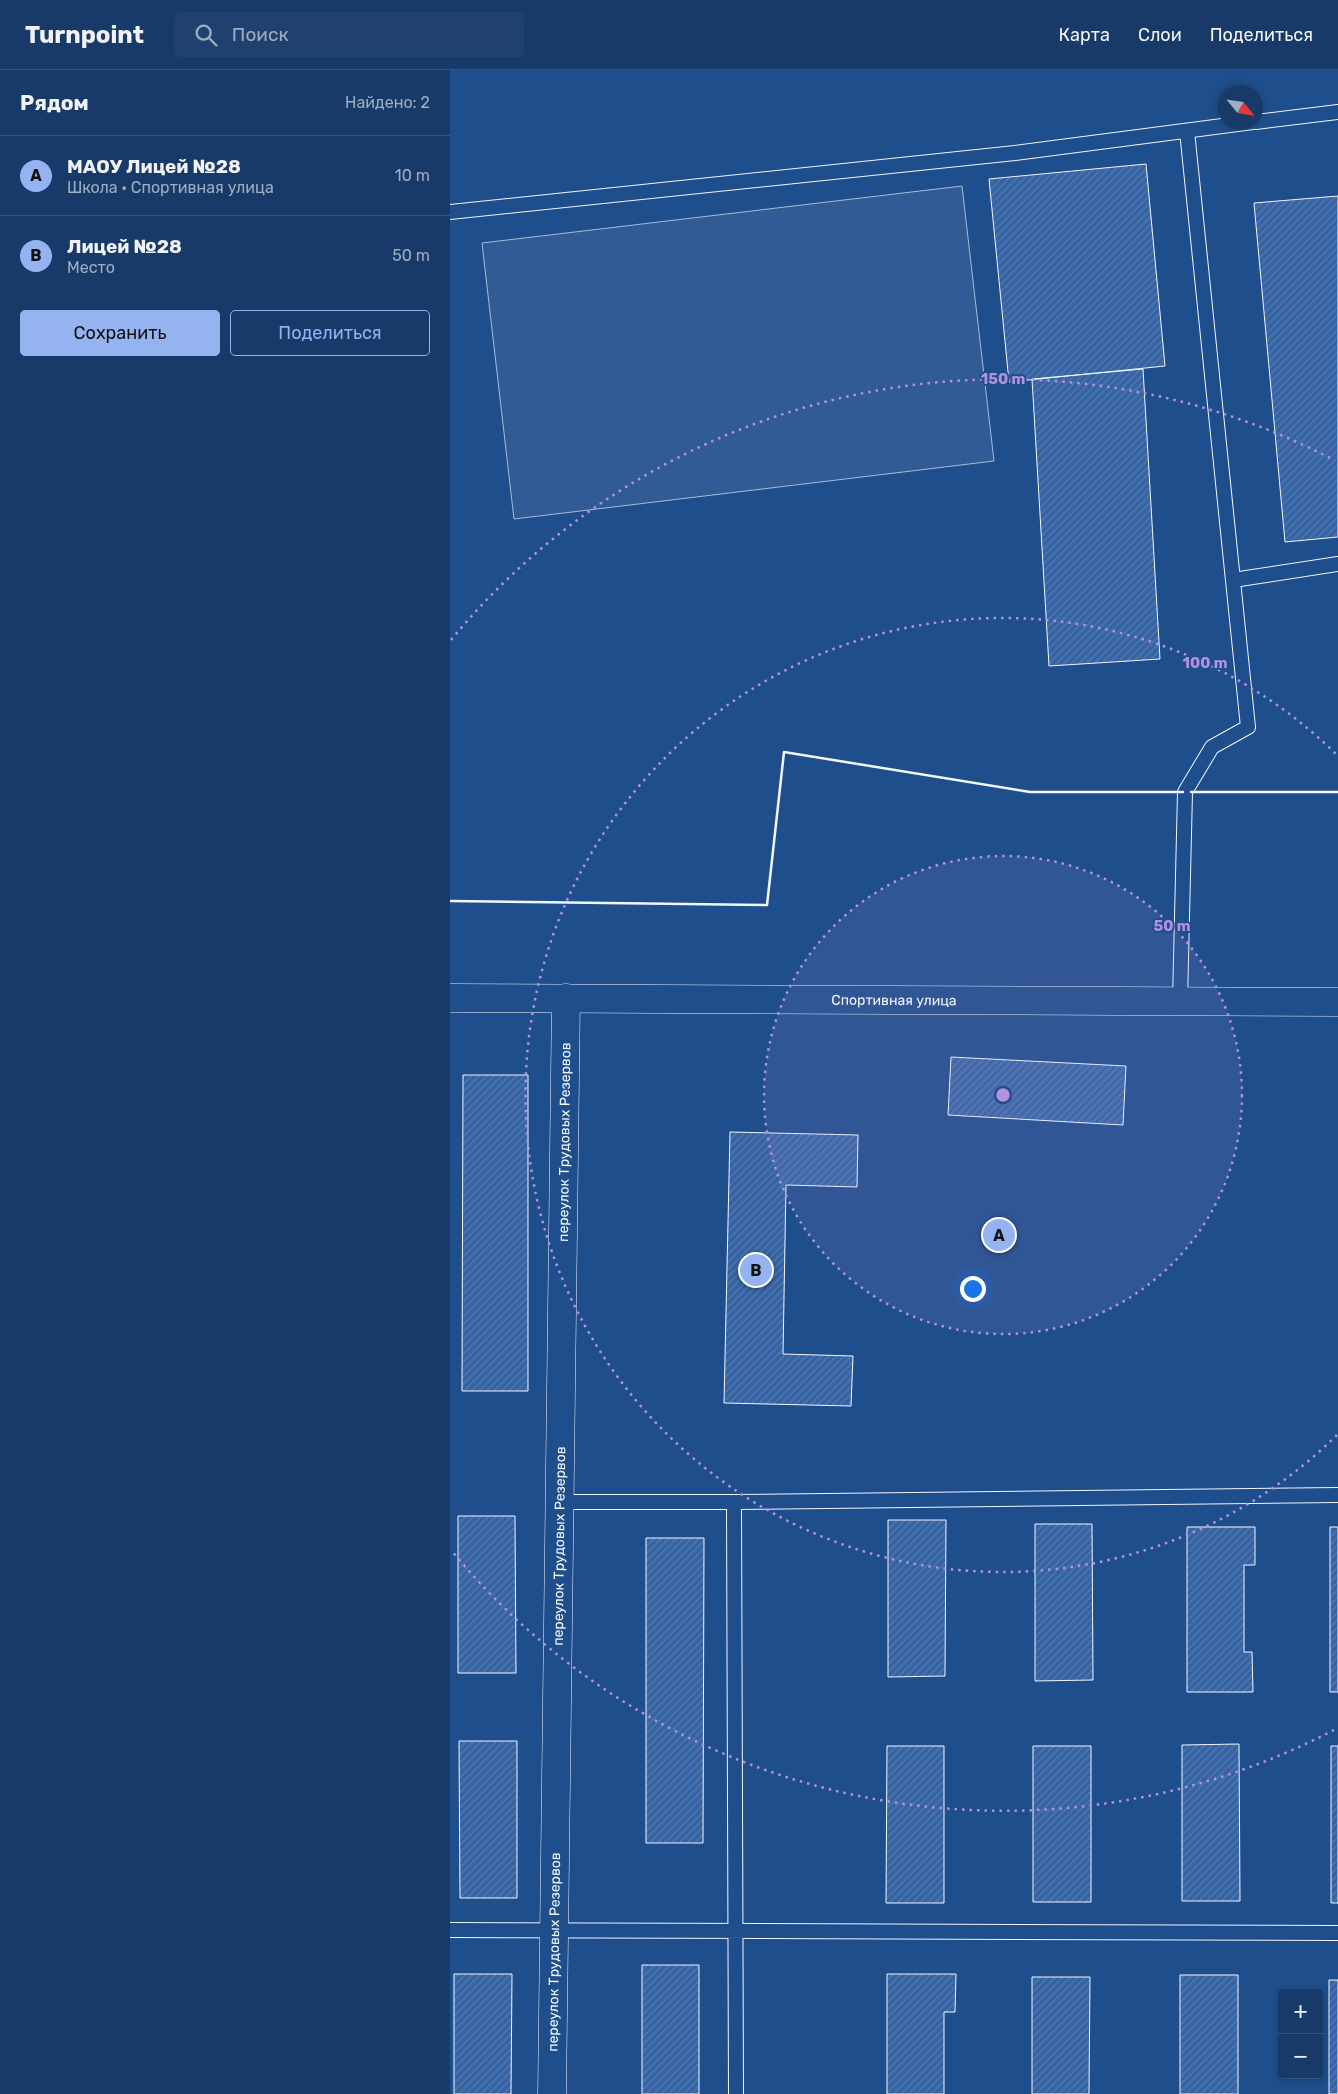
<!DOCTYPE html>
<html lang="ru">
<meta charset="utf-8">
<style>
:root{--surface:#173a69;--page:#20416f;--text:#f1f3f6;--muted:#9eadc0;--line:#36547d;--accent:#95b2f1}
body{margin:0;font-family:Rubik,sans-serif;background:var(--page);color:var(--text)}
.controls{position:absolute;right:15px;bottom:15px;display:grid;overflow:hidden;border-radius:5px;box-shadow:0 2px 8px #0003}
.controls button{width:45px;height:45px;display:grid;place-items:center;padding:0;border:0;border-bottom:1px solid var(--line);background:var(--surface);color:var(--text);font:25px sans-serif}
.compass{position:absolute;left:768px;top:15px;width:45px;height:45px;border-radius:50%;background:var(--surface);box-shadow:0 2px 8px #0003;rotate:120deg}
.you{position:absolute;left:522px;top:1218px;width:18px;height:18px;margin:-12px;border:4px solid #fff;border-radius:50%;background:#1a73e8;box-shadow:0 0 0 8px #1a73e833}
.badge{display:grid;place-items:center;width:32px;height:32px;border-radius:50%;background:var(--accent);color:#111;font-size:16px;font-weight:700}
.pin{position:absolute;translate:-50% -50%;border:2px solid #fff;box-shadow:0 1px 5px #0006}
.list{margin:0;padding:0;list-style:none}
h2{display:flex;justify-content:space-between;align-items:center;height:65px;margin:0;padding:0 20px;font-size:21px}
h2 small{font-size:16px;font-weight:400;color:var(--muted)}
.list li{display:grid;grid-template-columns:32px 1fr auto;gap:15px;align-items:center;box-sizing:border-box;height:80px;padding:0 20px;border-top:1px solid var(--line)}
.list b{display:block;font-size:19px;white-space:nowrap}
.list p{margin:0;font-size:16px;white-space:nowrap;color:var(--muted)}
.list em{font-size:16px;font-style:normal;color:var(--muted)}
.actions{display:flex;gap:10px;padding:15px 20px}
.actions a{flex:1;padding:11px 0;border:1px solid var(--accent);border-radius:5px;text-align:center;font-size:18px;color:var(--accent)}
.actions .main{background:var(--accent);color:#111}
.icon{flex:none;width:28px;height:28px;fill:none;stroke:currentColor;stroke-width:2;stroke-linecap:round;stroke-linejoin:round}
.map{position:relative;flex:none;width:888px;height:2024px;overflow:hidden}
header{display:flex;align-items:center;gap:30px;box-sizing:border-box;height:70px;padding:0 25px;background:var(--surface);border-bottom:1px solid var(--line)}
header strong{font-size:24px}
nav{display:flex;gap:28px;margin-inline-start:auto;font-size:18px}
.search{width:350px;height:45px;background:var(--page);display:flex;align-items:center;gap:12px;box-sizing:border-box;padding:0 18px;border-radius:5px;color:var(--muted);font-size:19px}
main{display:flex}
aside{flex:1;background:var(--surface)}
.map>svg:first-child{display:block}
.built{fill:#305b95;stroke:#a8bbd7}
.building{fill:url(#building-hatch);stroke:#f2f6ff}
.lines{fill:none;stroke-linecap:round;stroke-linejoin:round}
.lane-casing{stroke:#f2f6ff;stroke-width:16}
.street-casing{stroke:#f2f6ff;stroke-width:29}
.secondary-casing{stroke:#f2f6ff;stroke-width:29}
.lane{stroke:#1f4e8c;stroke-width:14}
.street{stroke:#1f4e8c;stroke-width:28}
.secondary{stroke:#1f4e8c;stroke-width:28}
.fence{stroke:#f2f6ff;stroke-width:1;stroke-dasharray:6 2.5;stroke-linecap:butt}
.wall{stroke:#f2f6ff;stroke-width:2.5}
.ring{fill:none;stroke:#b691df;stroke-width:2.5;stroke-dasharray:2.5 5}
.labels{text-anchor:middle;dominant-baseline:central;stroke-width:4;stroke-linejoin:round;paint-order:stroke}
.street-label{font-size:14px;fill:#f2f6ff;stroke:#1f4e8c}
.centre{fill:#b691df;stroke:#1f4e8c;stroke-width:2.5}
.ring-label{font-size:15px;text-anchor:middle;font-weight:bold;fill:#b691df;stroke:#1f4e8c;stroke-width:4;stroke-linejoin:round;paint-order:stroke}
</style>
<header>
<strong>Turnpoint</strong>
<div class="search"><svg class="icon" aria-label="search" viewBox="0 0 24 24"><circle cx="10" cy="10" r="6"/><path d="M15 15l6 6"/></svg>Поиск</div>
<nav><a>Карта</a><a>Слои</a><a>Поделиться</a></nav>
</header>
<main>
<aside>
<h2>Рядом<small>Найдено: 2</small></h2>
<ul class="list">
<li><span class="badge">A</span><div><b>МАОУ Лицей №28</b><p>Школа · Спортивная улица</p></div><em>10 m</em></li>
<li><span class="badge">B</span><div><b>Лицей №28</b><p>Место</p></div><em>50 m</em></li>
</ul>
<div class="actions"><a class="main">Сохранить</a><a>Поделиться</a></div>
</aside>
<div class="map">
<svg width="888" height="2024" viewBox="0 0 888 2024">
<defs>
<pattern id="building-hatch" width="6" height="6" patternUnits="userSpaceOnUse" patternTransform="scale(1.25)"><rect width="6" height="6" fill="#3563a3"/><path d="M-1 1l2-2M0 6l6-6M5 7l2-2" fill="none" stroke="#537ab1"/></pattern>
</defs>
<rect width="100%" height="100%" fill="#1f4e8c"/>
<path class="built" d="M512 116 544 391 64 449 32 173Z"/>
<path class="building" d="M696 94 715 296 559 312 539 109Z
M888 126V467L835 472 804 133Z
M693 299 710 589 599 596 582 309Z
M501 987 676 996 673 1055 498 1045Z
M13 1005H78V1321H12Z
M280 1062 408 1065 407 1117 336 1115 333 1284 403 1286 401 1336 274 1333Z
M8 1446H65L66 1603H8Z
M438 1450H496L495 1606 438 1607Z
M585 1454H642L643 1610 585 1611Z
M737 1457H805V1495H794V1582H802L803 1622H737Z
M880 1457H888V1622H880Z
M196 1468H254L253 1773H196Z
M9 1671H67V1828H10Z
M789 1674 790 1831H732V1675Z
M437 1676H494V1833H436Z
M583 1676H641V1832H583Z
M881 1676H888V1833H881Z
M192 1895H249V2024H192Z
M4 1904H62L61 2024H4Z
M437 1904H506L505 1942H494V2024H437Z
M730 1905H788V2024H730Z
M582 1907H640L639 2024H582Z
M879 1910H888V2024H879Z"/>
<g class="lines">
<g class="lane-casing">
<path id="lane" d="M806 52 888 42
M0 142 565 83 803 52
M783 510 888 494
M730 931 735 722 762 677 798 657 737 61
M110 1432H284L888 1425
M284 1432 286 2024
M0 1860 888 1863"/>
</g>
<g class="street-casing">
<g id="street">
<path id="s1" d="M102 2024 116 928"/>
</g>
</g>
<g class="secondary-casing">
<g id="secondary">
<path id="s2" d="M0 928 888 932"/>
</g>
</g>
<use href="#lane" class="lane"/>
<use href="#street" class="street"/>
<use href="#secondary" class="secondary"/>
<path class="fence" d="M741 722H888
M0 831 317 835 334 682 580 722H733"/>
<path class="wall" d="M741 722H888
M0 831 317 835 334 682 580 722H733"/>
</g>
<circle cx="553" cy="1025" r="239" fill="#b691df" fill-opacity=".12"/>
<g class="ring">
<circle cx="553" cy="1025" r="239"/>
<path d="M887 1365A477 477 0 1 1 887 685"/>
<path d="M884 1660A716 716 0 0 1 1 1480M1 570A716 716 0 0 1 884 390"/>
</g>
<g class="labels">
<g class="street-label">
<text stroke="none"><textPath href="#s2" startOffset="444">Спортивная улица</textPath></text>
<text stroke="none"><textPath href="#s1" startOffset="952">переулок Трудовых Резервов</textPath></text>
<text stroke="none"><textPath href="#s1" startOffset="548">переулок Трудовых Резервов</textPath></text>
<text stroke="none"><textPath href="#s1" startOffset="142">переулок Трудовых Резервов</textPath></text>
</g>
</g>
<circle cx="553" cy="1025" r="8" class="centre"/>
<g class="ring-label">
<text x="553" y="314">150 m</text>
<text x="755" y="598">100 m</text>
<text x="722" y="861">50 m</text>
</g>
</svg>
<div class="controls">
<button>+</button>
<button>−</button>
</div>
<svg class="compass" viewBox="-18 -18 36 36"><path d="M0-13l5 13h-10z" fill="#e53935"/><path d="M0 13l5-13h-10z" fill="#9eadc0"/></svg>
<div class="you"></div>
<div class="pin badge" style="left:549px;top:1165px">A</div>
<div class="pin badge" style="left:306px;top:1200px">B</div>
</div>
</main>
